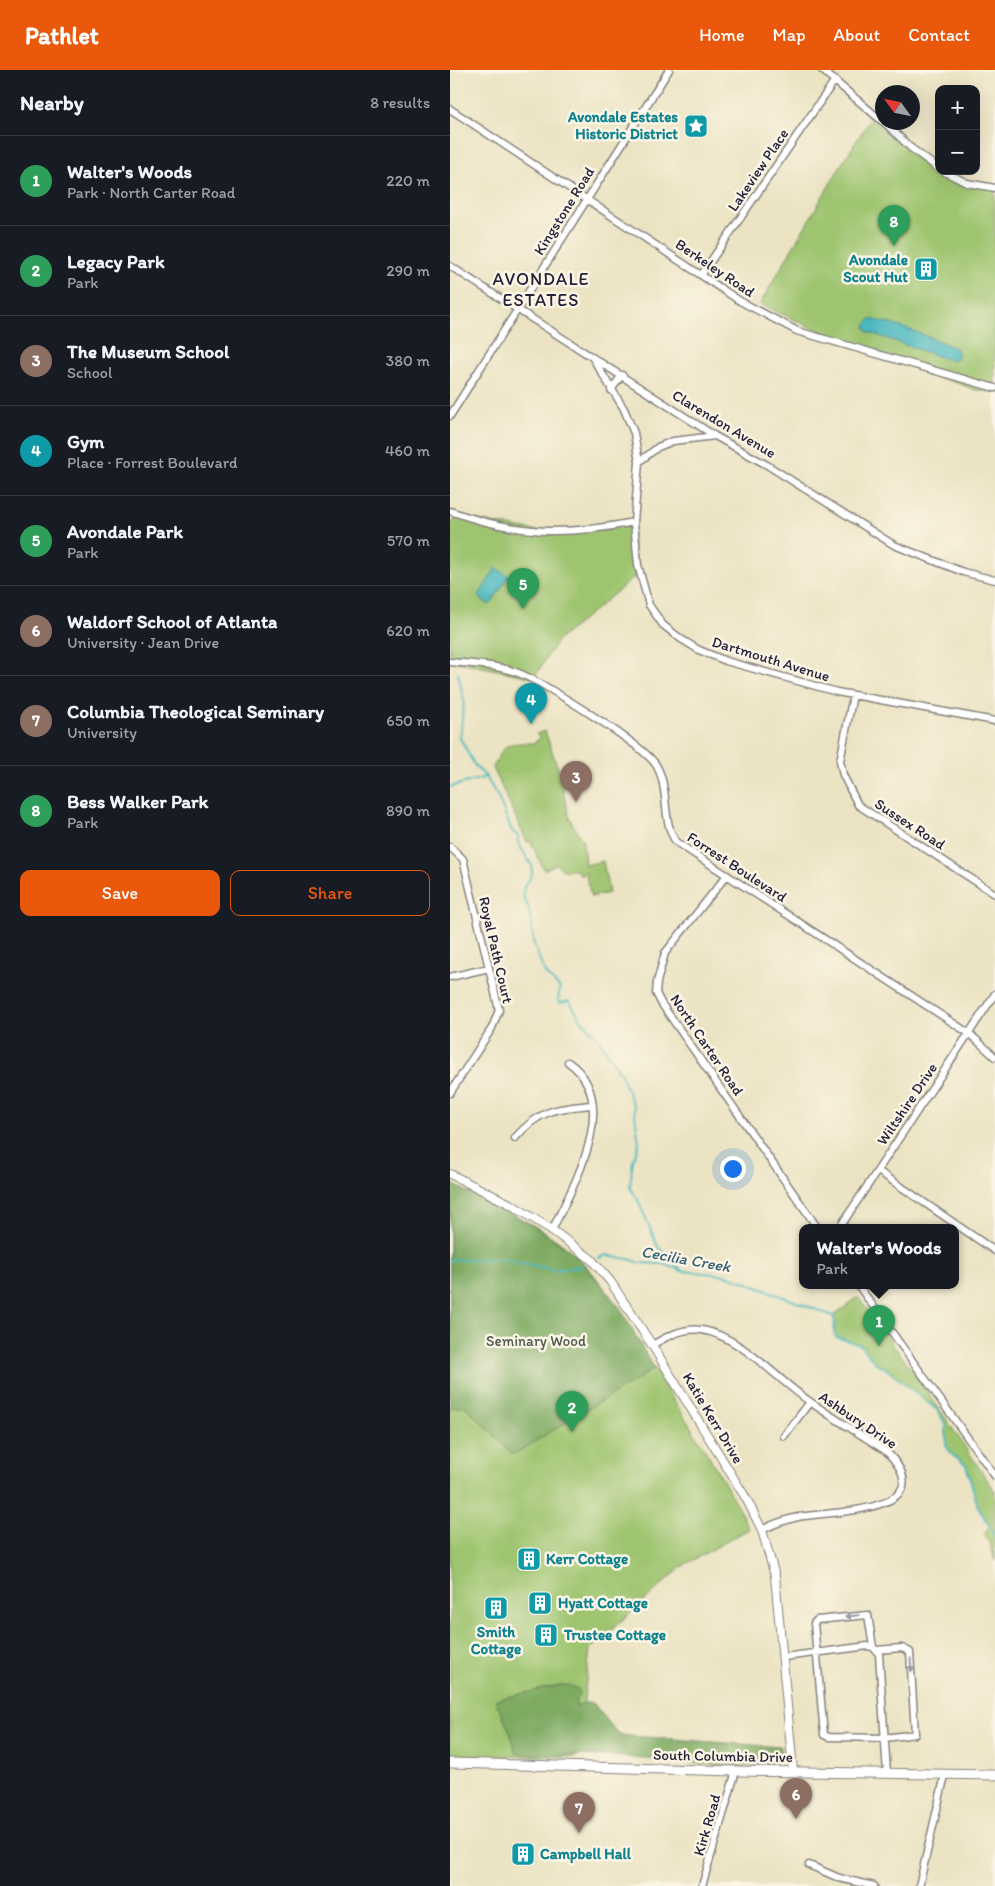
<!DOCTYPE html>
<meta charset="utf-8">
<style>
:root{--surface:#171b24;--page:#242831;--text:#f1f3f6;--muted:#9ea1a6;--line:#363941;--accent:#ea580c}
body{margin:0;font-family:Itim,sans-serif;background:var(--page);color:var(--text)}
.controls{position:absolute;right:15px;top:15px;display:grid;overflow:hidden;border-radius:10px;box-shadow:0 5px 20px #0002}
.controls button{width:45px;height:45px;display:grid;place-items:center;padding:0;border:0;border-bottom:1px solid var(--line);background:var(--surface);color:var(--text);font:25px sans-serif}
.compass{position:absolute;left:425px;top:15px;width:45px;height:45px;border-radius:50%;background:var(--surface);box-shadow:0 5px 20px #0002;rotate:303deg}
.you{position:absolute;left:282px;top:1098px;width:18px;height:18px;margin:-12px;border:4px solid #fff;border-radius:50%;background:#1a73e8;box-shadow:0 0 0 8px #1a73e833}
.badge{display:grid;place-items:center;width:32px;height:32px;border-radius:50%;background:var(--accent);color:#fff;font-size:16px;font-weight:700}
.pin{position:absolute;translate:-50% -41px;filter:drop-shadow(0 1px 2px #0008)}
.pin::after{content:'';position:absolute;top:26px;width:18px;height:15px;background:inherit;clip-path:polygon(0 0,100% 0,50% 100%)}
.popup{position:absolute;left:349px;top:1154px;width:160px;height:65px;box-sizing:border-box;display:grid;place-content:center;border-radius:10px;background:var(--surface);filter:drop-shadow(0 1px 4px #0005);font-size:16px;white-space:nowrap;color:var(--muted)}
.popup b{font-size:19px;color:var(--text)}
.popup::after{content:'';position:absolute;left:50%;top:100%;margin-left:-10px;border:10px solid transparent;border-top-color:var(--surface)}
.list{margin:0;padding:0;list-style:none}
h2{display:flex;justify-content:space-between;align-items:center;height:65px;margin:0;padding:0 20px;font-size:21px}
h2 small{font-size:16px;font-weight:400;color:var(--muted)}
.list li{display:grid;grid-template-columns:32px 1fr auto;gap:15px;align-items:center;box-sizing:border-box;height:90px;padding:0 20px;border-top:1px solid var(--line)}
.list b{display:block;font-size:19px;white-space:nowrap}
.list p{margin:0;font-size:16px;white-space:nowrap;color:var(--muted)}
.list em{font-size:16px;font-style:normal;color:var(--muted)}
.actions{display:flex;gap:10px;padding:15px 20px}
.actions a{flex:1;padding:11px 0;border:1px solid var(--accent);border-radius:10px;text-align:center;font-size:18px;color:var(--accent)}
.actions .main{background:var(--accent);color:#fff}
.map{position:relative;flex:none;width:545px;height:1816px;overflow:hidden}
header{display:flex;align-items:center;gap:30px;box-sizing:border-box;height:70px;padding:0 25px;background:var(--accent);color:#fff}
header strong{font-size:24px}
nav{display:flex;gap:28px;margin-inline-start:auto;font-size:18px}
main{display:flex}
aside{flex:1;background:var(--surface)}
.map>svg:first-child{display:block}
.green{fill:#9ec46f;stroke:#607355}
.forest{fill:#7eaa62;stroke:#50664e}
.water{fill:#48b8bf;stroke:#356d7d}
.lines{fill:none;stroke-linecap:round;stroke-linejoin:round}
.stream{stroke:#48b8bf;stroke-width:2}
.minor-casing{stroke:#86827e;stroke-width:9}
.tertiary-casing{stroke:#86827e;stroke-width:10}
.secondary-casing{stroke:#86827e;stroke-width:11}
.minor{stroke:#fff;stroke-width:6}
.tertiary{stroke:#fff;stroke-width:8}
.secondary{stroke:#fff;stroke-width:9}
.oneway{fill:#9c9ca7}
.labels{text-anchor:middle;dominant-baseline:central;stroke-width:5;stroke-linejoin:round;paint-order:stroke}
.culture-label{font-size:15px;font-weight:bold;fill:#0d838f;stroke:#fcf5e5;text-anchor:start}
.street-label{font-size:15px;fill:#22223b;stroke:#fcf5e5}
.park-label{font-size:15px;fill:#4d5b4d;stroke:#fcf5e5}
.water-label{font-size:16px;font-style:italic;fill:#315e70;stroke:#fcf5e5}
.quarter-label{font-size:18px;letter-spacing:1px;fill:#22223b;stroke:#fcf5e5}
</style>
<header>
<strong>Pathlet</strong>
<nav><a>Home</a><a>Map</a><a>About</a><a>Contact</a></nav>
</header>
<main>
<aside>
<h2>Nearby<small>8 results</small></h2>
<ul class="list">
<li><span class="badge" style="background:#2e9e5b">1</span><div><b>Walter's Woods</b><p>Park · North Carter Road</p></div><em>220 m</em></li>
<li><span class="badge" style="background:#2e9e5b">2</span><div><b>Legacy Park</b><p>Park</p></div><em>290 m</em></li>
<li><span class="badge" style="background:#8d6e63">3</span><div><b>The Museum School</b><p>School</p></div><em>380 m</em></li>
<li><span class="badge" style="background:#0f9aa8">4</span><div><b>Gym</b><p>Place · Forrest Boulevard</p></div><em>460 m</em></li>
<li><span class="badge" style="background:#2e9e5b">5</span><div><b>Avondale Park</b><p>Park</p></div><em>570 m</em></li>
<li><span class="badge" style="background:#8d6e63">6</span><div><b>Waldorf School of Atlanta</b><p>University · Jean Drive</p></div><em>620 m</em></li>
<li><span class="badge" style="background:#8d6e63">7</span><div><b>Columbia Theological Seminary</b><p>University</p></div><em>650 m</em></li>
<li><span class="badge" style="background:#2e9e5b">8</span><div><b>Bess Walker Park</b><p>Park</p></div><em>890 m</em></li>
</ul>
<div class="actions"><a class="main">Save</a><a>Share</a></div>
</aside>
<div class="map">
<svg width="545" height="1816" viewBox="0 0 545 1816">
<rect width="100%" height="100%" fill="#fcf5e5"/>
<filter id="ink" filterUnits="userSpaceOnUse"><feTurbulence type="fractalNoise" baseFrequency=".02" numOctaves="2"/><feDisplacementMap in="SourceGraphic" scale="10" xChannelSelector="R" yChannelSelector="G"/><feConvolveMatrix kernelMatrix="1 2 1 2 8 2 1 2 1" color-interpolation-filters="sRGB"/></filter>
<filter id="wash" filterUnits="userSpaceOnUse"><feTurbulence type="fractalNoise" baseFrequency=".0096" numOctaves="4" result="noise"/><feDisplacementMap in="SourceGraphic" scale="20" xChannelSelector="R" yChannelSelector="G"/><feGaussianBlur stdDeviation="1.12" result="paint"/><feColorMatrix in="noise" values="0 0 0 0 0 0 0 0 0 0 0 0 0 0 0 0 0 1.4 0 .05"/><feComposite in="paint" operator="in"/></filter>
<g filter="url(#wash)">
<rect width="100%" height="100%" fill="#ebe3c2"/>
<path class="green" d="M423 45 479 100 545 119V322L526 320 391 271 310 234 391 95Z
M6 447 93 462 181 457 186 506 107 571 84 608 0 590V457Z
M95 661 111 707 114 709 113 721 119 747 133 772 135 795 153 791 159 823 141 827 135 801 131 806 127 800H113L106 794 94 800 80 771 77 772 43 698C55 672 56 673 84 673L90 668 86 664Z
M0 1113C39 1133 93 1155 125 1185 160 1217 181 1259 205 1299 237 1353 272 1403 299 1459L234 1495 140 1579 127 1687 0 1686Z
M408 1227 475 1318 545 1421V1491L540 1474 534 1465 540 1456 528 1437 516 1395 502 1385 496 1375V1355L487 1340 434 1297 425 1293 411 1275 388 1268 384 1264 385 1251 383 1246Z"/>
<path class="forest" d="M0 1113 85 1157 125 1184 170 1238 204 1299 63 1385 15 1336 0 1338Z
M110 1615H119L129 1620V1626L126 1629V1636L134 1633H143L169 1665 331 1677 332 1690 316 1695 280 1697 162 1686 66 1684 60 1662 45 1630Z"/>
<path class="water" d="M420 249C450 255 479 266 507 279L509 287 502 291 418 262 415 256Z
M46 498 59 506 40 535 28 527Z"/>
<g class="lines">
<path class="stream" d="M10 587 11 579
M8 603 14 631 10 668 25 696 36 707 48 727 62 761 68 766V773L82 796V805L74 817 73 826 79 839 84 875 95 903 110 918 108 930 111 933 119 931 133 952 144 963 170 1002 184 1037 189 1074 183 1090 180 1118 187 1128 208 1177 232 1201
M0 717 36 707
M149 1188 157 1185 182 1190 190 1193 214 1194 232 1201 276 1205 383 1246C388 1253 381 1260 386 1267L411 1275 425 1293 434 1297 487 1340 496 1355V1375L502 1385 516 1395 528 1437 545 1465
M0 1190 53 1189 105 1200 132 1196"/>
</g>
</g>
<g filter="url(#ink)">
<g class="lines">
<g class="minor-casing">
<path id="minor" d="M372 0 432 51
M0 39 290 231 347 261 545 318
M434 52 461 78 489 99
M493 101 517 113 545 118
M0 196 265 366 317 395 444 475 513 502 545 510
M252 204 385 10
M142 287 174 339 184 363 189 392
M161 320 172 305
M0 346 219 0
M265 366 223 371 208 377 189 392 184 452 188 495 199 535 213 555 231 569 249 580 276 591 387 622 545 651
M0 441C67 465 116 466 184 452
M0 592C24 594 49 595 71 604 96 615 194 675 206 695 220 718 211 750 226 772L520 964 545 987
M403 625 390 691 393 705 408 735 545 824
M0 777 13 789 49 940 42 958 0 1023
M277 805 215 883 207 912 206 923 211 933 367 1157
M0 907 39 898
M65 1068C89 1040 106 1038 141 1035
M428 1101 545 1181
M390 1157 545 924
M102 1160C124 1115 173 1030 118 992
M408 1215 545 1406
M202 1275C218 1266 234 1257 252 1260 290 1266 328 1310 359 1331 384 1349 411 1364 436 1381 497 1443 382 1441 348 1447 335 1450 323 1454 312 1460
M334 1366 360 1332
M423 1577 418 1545 367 1550 364 1553 374 1665 379 1667 435 1668 465 1664 460 1582 452 1578 426 1580
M334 1587 418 1576 423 1577 429 1584 437 1703
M359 1795 389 1808 424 1816
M252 1816 286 1701
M469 1816 495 1705"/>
</g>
<g class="tertiary-casing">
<path id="tertiary" d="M0 1104 62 1135 102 1160 141 1189 160 1211 202 1275 297 1430 312 1460 325 1506 343 1700"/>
</g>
<g class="secondary-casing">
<path id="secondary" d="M0 1693 286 1701 545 1705"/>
</g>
<use href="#minor" class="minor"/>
<use href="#tertiary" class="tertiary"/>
<use href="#secondary" class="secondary"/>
</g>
<defs><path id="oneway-solid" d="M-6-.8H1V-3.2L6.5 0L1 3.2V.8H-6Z" transform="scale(1.25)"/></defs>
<g class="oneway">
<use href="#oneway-solid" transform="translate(402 1546) rotate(173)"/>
<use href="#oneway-solid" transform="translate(461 1595) rotate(86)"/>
</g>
</g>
<defs>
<g id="sight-square" transform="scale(1.25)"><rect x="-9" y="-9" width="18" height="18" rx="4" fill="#0f9aa8" stroke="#fcf5e5"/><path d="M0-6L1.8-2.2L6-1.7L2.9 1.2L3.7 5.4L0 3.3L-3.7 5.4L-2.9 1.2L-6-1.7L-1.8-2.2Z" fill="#fff"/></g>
<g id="building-square" transform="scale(1.25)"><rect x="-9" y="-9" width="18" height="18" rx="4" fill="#0f9aa8" stroke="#fcf5e5"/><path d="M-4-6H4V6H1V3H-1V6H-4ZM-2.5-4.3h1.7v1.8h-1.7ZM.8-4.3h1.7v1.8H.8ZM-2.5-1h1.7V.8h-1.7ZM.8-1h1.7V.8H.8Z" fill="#fff"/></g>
</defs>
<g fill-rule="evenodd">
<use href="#sight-square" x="246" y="56"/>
<use href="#building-square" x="476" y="199"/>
<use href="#building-square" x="79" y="1489"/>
<use href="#building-square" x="90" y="1533"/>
<use href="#building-square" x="46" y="1538"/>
<use href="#building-square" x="96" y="1565"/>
<use href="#building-square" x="73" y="1784"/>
</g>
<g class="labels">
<g class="culture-label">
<text x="228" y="47" text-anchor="end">Avondale Estates<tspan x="228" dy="17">Historic District</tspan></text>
<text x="458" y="190" text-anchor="end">Avondale<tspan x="458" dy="17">Scout Hut</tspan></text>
<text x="96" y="1489">Kerr Cottage</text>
<text x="108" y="1533">Hyatt Cottage</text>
<text x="46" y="1562" text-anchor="middle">Smith<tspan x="46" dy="17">Cottage</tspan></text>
<text x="114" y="1565">Trustee Cottage</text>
<text x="90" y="1784">Campbell Hall</text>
</g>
<g class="street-label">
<text transform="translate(308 100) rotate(-56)">Lakeview Place</text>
<text transform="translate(114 141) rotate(-58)">Kingstone Road</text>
<text transform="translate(265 198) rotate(34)">Berkeley Road</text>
<text transform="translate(274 354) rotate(31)">Clarendon Avenue</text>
<text transform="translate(321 589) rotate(17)">Dartmouth Avenue</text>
<text transform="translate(460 754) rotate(33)">Sussex Road</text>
<text transform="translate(287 797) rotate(33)">Forrest Boulevard</text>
<text transform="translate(46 880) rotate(77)">Royal Path Court</text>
<text transform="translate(257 975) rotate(56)">North Carter Road</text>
<text transform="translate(457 1034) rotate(-56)">Wiltshire Drive</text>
<text transform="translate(263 1348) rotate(59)">Katie Kerr Drive</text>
<text transform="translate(408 1350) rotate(34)">Ashbury Drive</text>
<text transform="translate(273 1686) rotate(1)">South Columbia Drive</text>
<text transform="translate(257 1755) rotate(-74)">Kirk Road</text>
</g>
<g class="park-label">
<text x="86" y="1271">Seminary Wood</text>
</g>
<g class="water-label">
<text transform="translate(236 1189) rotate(10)">Cecilia Creek</text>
</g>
<g class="quarter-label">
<text x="91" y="209">AVONDALE<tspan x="91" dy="21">ESTATES</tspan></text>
</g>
</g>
</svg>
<div class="controls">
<button>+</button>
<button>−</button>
</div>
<svg class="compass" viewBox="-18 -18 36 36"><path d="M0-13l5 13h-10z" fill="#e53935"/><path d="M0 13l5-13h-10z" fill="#9ea1a6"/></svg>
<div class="you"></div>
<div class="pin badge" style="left:429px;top:1276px;background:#2e9e5b">1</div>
<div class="popup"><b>Walter's Woods</b>Park</div>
<div class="pin badge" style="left:122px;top:1362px;background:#2e9e5b">2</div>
<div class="pin badge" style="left:126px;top:732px;background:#8d6e63">3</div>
<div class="pin badge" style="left:81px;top:654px;background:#0f9aa8">4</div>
<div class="pin badge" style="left:73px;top:539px;background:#2e9e5b">5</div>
<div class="pin badge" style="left:346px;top:1749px;background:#8d6e63">6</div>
<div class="pin badge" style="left:129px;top:1763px;background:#8d6e63">7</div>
<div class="pin badge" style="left:444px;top:176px;background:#2e9e5b">8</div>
</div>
</main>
